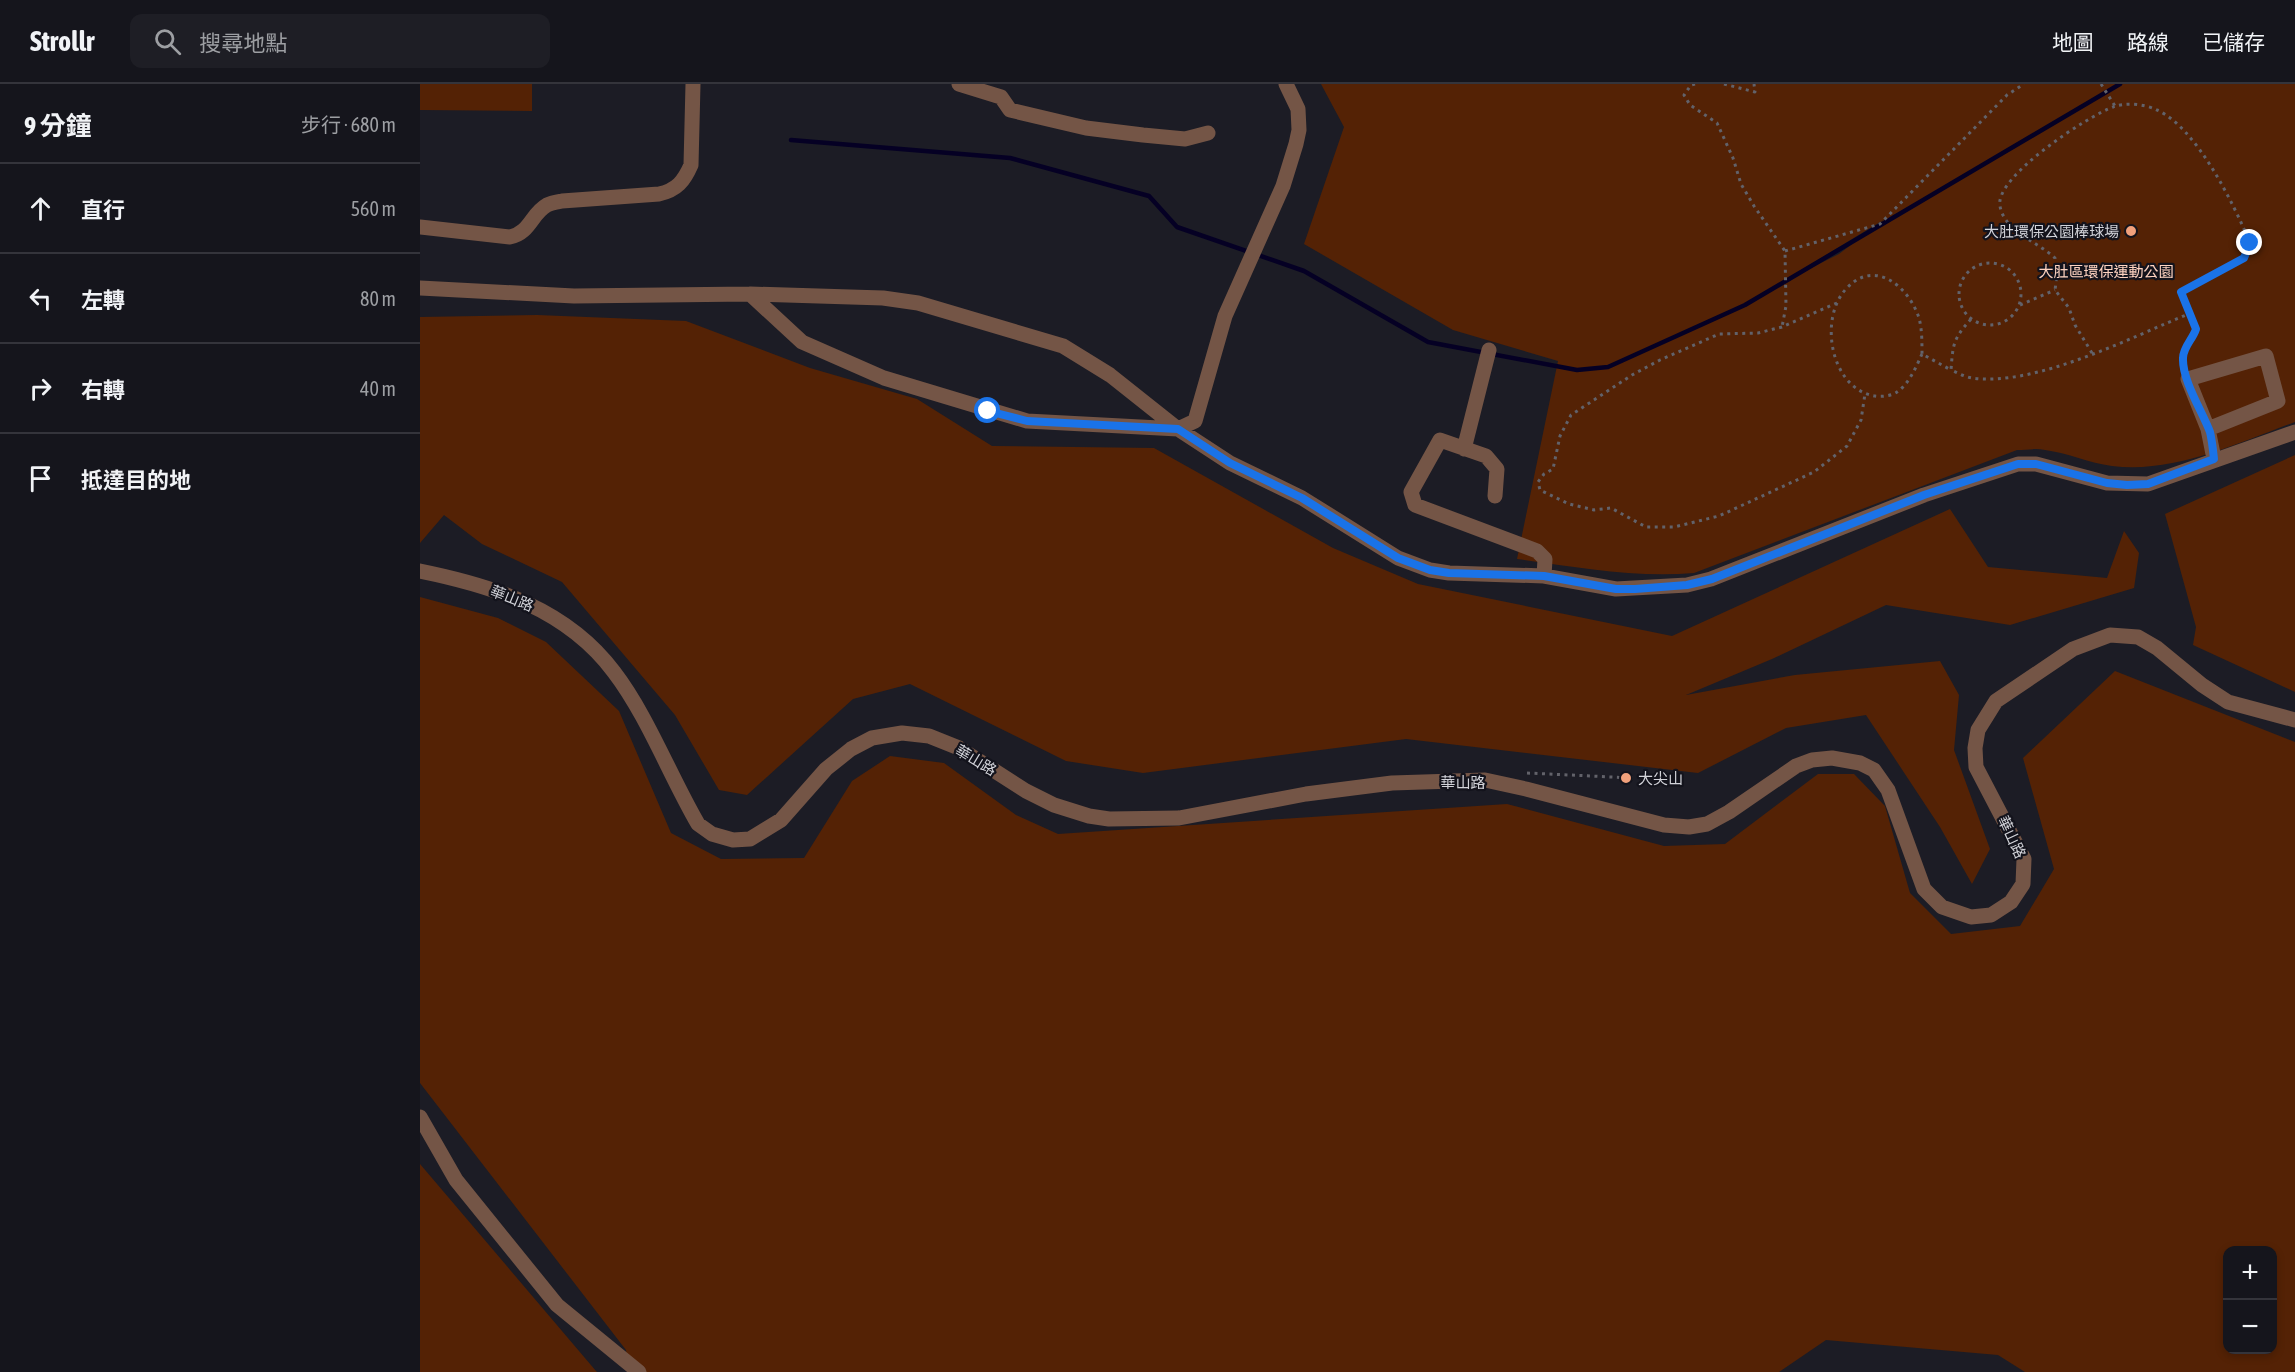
<!DOCTYPE html>
<html lang="zh-TW">
<meta charset="utf-8">
<style>
:root{--surface:#15151c;--page:#1e1e25;--text:#f1f3f6;--muted:#9d9fa3;--line:#34343b}
body{margin:0;font-family:"Asap Condensed","Noto Sans TC",sans-serif;background:var(--page);color:var(--text)}
.controls{position:absolute;right:18px;bottom:18px;display:grid;overflow:hidden;border-radius:12px;box-shadow:0 3px 9px #0003}
.controls button{width:54px;height:54px;display:grid;place-items:center;padding:0;border:0;border-bottom:2px solid var(--line);background:var(--surface);color:var(--text);font:30px sans-serif}
.stop{position:absolute;width:18px;height:18px;margin:-14px;border:4px solid #1a73e8;border-radius:50%;background:#fff}
.stop.end{background:#1a73e8;border-color:#fff;box-shadow:0 2px 6px #0008}
.list{margin:0;padding:0;list-style:none}
h2{display:flex;justify-content:space-between;align-items:center;height:78px;margin:0;padding:0 24px;font-size:26px}
h2 small{font-size:20px;font-weight:400;color:var(--muted)}
.list li{display:grid;grid-template-columns:39px 1fr auto;gap:18px;align-items:center;box-sizing:border-box;height:90px;padding:0 24px;border-top:2px solid var(--line)}
.list b{display:block;font-size:22px;white-space:nowrap}
.list em{font-size:20px;font-style:normal;color:var(--muted)}
.icon{flex:none;width:33px;height:33px;fill:none;stroke:currentColor;stroke-width:2;stroke-linecap:round;stroke-linejoin:round}
.map{position:relative;flex:none;width:1875px;height:1288px;overflow:hidden}
header{display:flex;align-items:center;gap:36px;box-sizing:border-box;height:84px;padding:0 30px;background:var(--surface);border-bottom:2px solid var(--line)}
header strong{font-size:28px}
nav{display:flex;gap:33px;margin-inline-start:auto;font-size:21px}
.search{width:420px;height:54px;background:var(--page);display:flex;align-items:center;gap:15px;box-sizing:border-box;padding:0 21px;border-radius:12px;color:var(--muted);font-size:22px}
main{display:flex}
aside{flex:1;background:var(--surface)}
.map>svg:first-child{display:block}
.green{fill:#542205;fill-rule:evenodd}
.lines{fill:none;stroke-linecap:round;stroke-linejoin:round}
.stream{stroke:#050024;stroke-width:4.5}
.path{stroke:#62626a;stroke-width:3;stroke-dasharray:3 4.5;stroke-linecap:butt}
.minor{stroke:#745546;stroke-width:15}
.route{stroke:#1a73e8;stroke-width:8}
.poi-dot{fill:#f1a17c;stroke:#13131c;stroke-width:2}
.labels{text-anchor:middle;dominant-baseline:central;stroke-width:4.5;stroke-linejoin:round;paint-order:stroke}
.poi-label{font-size:15px;fill:#d2d3d9;stroke:#13131c;text-anchor:end}
.park-label{font-size:15px;fill:#fed3c0;stroke:#13131c}
.street-label{font-size:15px;fill:#d2d3d9;stroke:#13131c}
</style>
<header>
<strong>Strollr</strong>
<div class="search"><svg class="icon" aria-label="search" viewBox="0 0 24 24"><circle cx="10" cy="10" r="6"/><path d="M15 15l6 6"/></svg>搜尋地點</div>
<nav><a>地圖</a><a>路線</a><a>已儲存</a></nav>
</header>
<main>
<aside>
<h2>9 分鐘<small>步行 · 680 m</small></h2>
<ul class="list">
<li><svg class="icon" aria-label="ahead" viewBox="0 0 24 24"><path d="M12 20V5M6 11l6-6 6 6"/></svg><div><b>直行</b></div><em>560 m</em></li>
<li><svg class="icon" aria-label="left" viewBox="0 0 24 24"><path d="M17 20v-9H6M10 6l-5 5 5 5"/></svg><div><b>左轉</b></div><em>80 m</em></li>
<li><svg class="icon" aria-label="right" viewBox="0 0 24 24"><path d="M7 20v-9h11M14 6l5 5-5 5"/></svg><div><b>右轉</b></div><em>40 m</em></li>
<li><svg class="icon" aria-label="arrive" viewBox="0 0 24 24"><path d="M6 21V4h12l-3 4 3 4H6"/></svg><div><b>抵達目的地</b></div></li>
</ul>
</aside>
<div class="map">
<svg width="1875" height="1288" viewBox="0 0 1875 1288">
<rect width="100%" height="100%" fill="#1c1c25"/>
<path class="green" d="M0 0H112V27L0 26Z
M901 0H1875V338C1818 359 1754 390 1692 382 1669 379 1648 369 1625 366 1616 364 1606 366 1597 366L1274 489C1214 494 1156 483 1097 475L1138 277 1033 246 884 160 924 43ZM1465 135 1419 170 1349 205H1350Z
M117 231 266 237 390 284 497 315 572 362 734 364 913 464 998 500 1252 552 1530 425 1568 483 1687 494 1704 447 1719 469 1714 504 1590 541 1466 521 1352 575 1266 611 1375 591 1520 577 1539 611 1534 666 1570 765 1552 800 1520 743 1446 631 1366 644 1278 689 986 655 723 689 646 677 490 600 433 615 327 711 299 706 255 631 142 498 62 460 24 431 0 459V233Z
M1875 371V608L1773 561 1776 543 1745 430Z
M0 513 78 534 126 558 199 627 251 749 301 775 384 774 432 697 470 672 524 679 596 731 638 750 1087 720 1244 762 1305 760 1398 690H1434L1465 722 1490 809 1531 850 1600 842 1634 785 1603 674 1695 587 1875 658V1288H1605L1578 1271 1406 1256 1359 1288H209L206 1266 0 999ZM1808 1166H1852V1266H1808Z
M0 1080 176 1287 177 1288H0Z"/>
<g class="lines">
<path class="stream" d="M371 56 590 74 729 112 757 143 884 187 1008 258 1157 286 1188 283 1325 221 1700 0"/>
<path class="path" d="M1275 0 1271 1 1264 11 1270 21 1297 39 1313 74 1321 100 1334 122 1365 167 1366 222 1362 243
M1304 0 1335 8 1334 0
M1681 0 1695 22
M1365 167 1460 140 1587 11 1604 0
M1539 210a31 31 0 1 1 62 0a31 31 0 1 1-62 0Z
M1417 219 1362 243 1338 249 1299 250 1240 276 1212 291 1151 331 1140 352 1133 385 1124 390 1118 398 1120 406 1149 420 1174 426 1191 424 1226 443H1254L1299 432 1394 388 1427 362 1441 336 1445 310
M1600 221 1635 206
M1551 235C1533 255 1533 260 1531 286 1538 289 1545 293 1552 294 1616 303 1711 253 1771 229 1773 234 1777 241 1776 247 1774 262 1759 263 1764 282
M1672 269 1655 241 1649 224 1635 206 1637 191 1635 174C1618 158 1584 147 1580 122 1574 93 1668 32 1693 23 1705 18 1725 20 1737 26 1776 43 1814 120 1830 159L1824 174 1761 208 1771 229
M1502 270C1496 283 1489 300 1477 308 1472 312 1461 313 1455 312 1410 305 1398 233 1427 204 1455 174 1489 203 1499 234 1502 245 1502 258 1502 270L1531 286
M1107 689 1213 694"/>
<path class="minor" d="M539 0 581 13 590 26 666 44 723 51 765 55 788 49
M0 143 90 153C110 149 111 130 127 121 131 119 137 118 142 117L239 110C257 106 264 97 271 81L273 0
M0 204 154 212 330 210 463 214 498 219 643 262 690 291 758 345 810 379 882 414 978 474 1010 486 1029 489 1124 492 1196 505 1267 501 1291 495 1504 411 1598 380H1616L1687 399 1728 400 1875 348
M330 210 382 258 464 294 607 337 758 345 775 337 805 232 863 102 876 60 879 46 878 25 866 0
M1788 345 1858 317 1846 272 1768 295 1788 345 1794 375
M1044 365 1069 266
M1075 412 1077 385 1066 372 1020 356 991 408 995 421 1117 467 1125 475 1124 492
M0 487C74 502 147 525 194 588 227 631 250 692 278 740L292 750 313 756 330 755 361 736 406 685 431 665 452 654 482 649 509 652 539 664 606 707 634 721 669 732 689 735 759 734 886 710 972 699 1065 696 1106 705 1244 741 1269 743 1287 740 1309 728 1376 682 1392 676 1412 674 1440 679 1454 686 1468 706 1504 805 1522 823 1551 833 1571 831 1591 818 1603 800 1604 775 1556 683 1555 664 1558 646 1576 617 1653 565 1690 551 1718 553 1737 564 1782 601 1808 618 1875 636
M0 1033 36 1096 137 1221 219 1288"/>
</g>
<g class="lines">
<path class="route" d="M568 327 607 337 758 345 810 379 882 414 978 474 1010 486 1029 489 1124 492 1196 505H1215L1267 501 1292 495 1504 411 1598 380H1616L1687 399 1707 401 1728 400 1794 375C1793 366 1792 356 1790 348 1782 327 1762 296 1763 274 1763 263 1773 255 1776 245L1761 208 1824 174 1830 159"/>
</g>
<g class="poi-dot">
<circle cx="1711" cy="147" r="6"/>
<circle cx="1206" cy="694" r="6"/>
</g>
<g class="labels">
<g class="poi-label">
<text x="1699" y="147">大肚環保公園棒球場</text>
<text x="1218" y="694" text-anchor="start">大尖山</text>
</g>
<g class="park-label">
<text x="1686" y="187">大肚區環保運動公園</text>
</g>
<g class="street-label">
<text transform="translate(92 514) rotate(22)">華山路</text>
<text transform="translate(556 676) rotate(31)">華山路</text>
<text x="1043" y="698">華山路</text>
<text transform="translate(1592 753) rotate(65)">華山路</text>
</g>
</g>
</svg>
<div class="controls">
<button>+</button>
<button>−</button>
</div>
<div class="stop" style="left:568px;top:327px"></div>
<div class="stop end" style="left:1830px;top:159px"></div>
</div>
</main>
